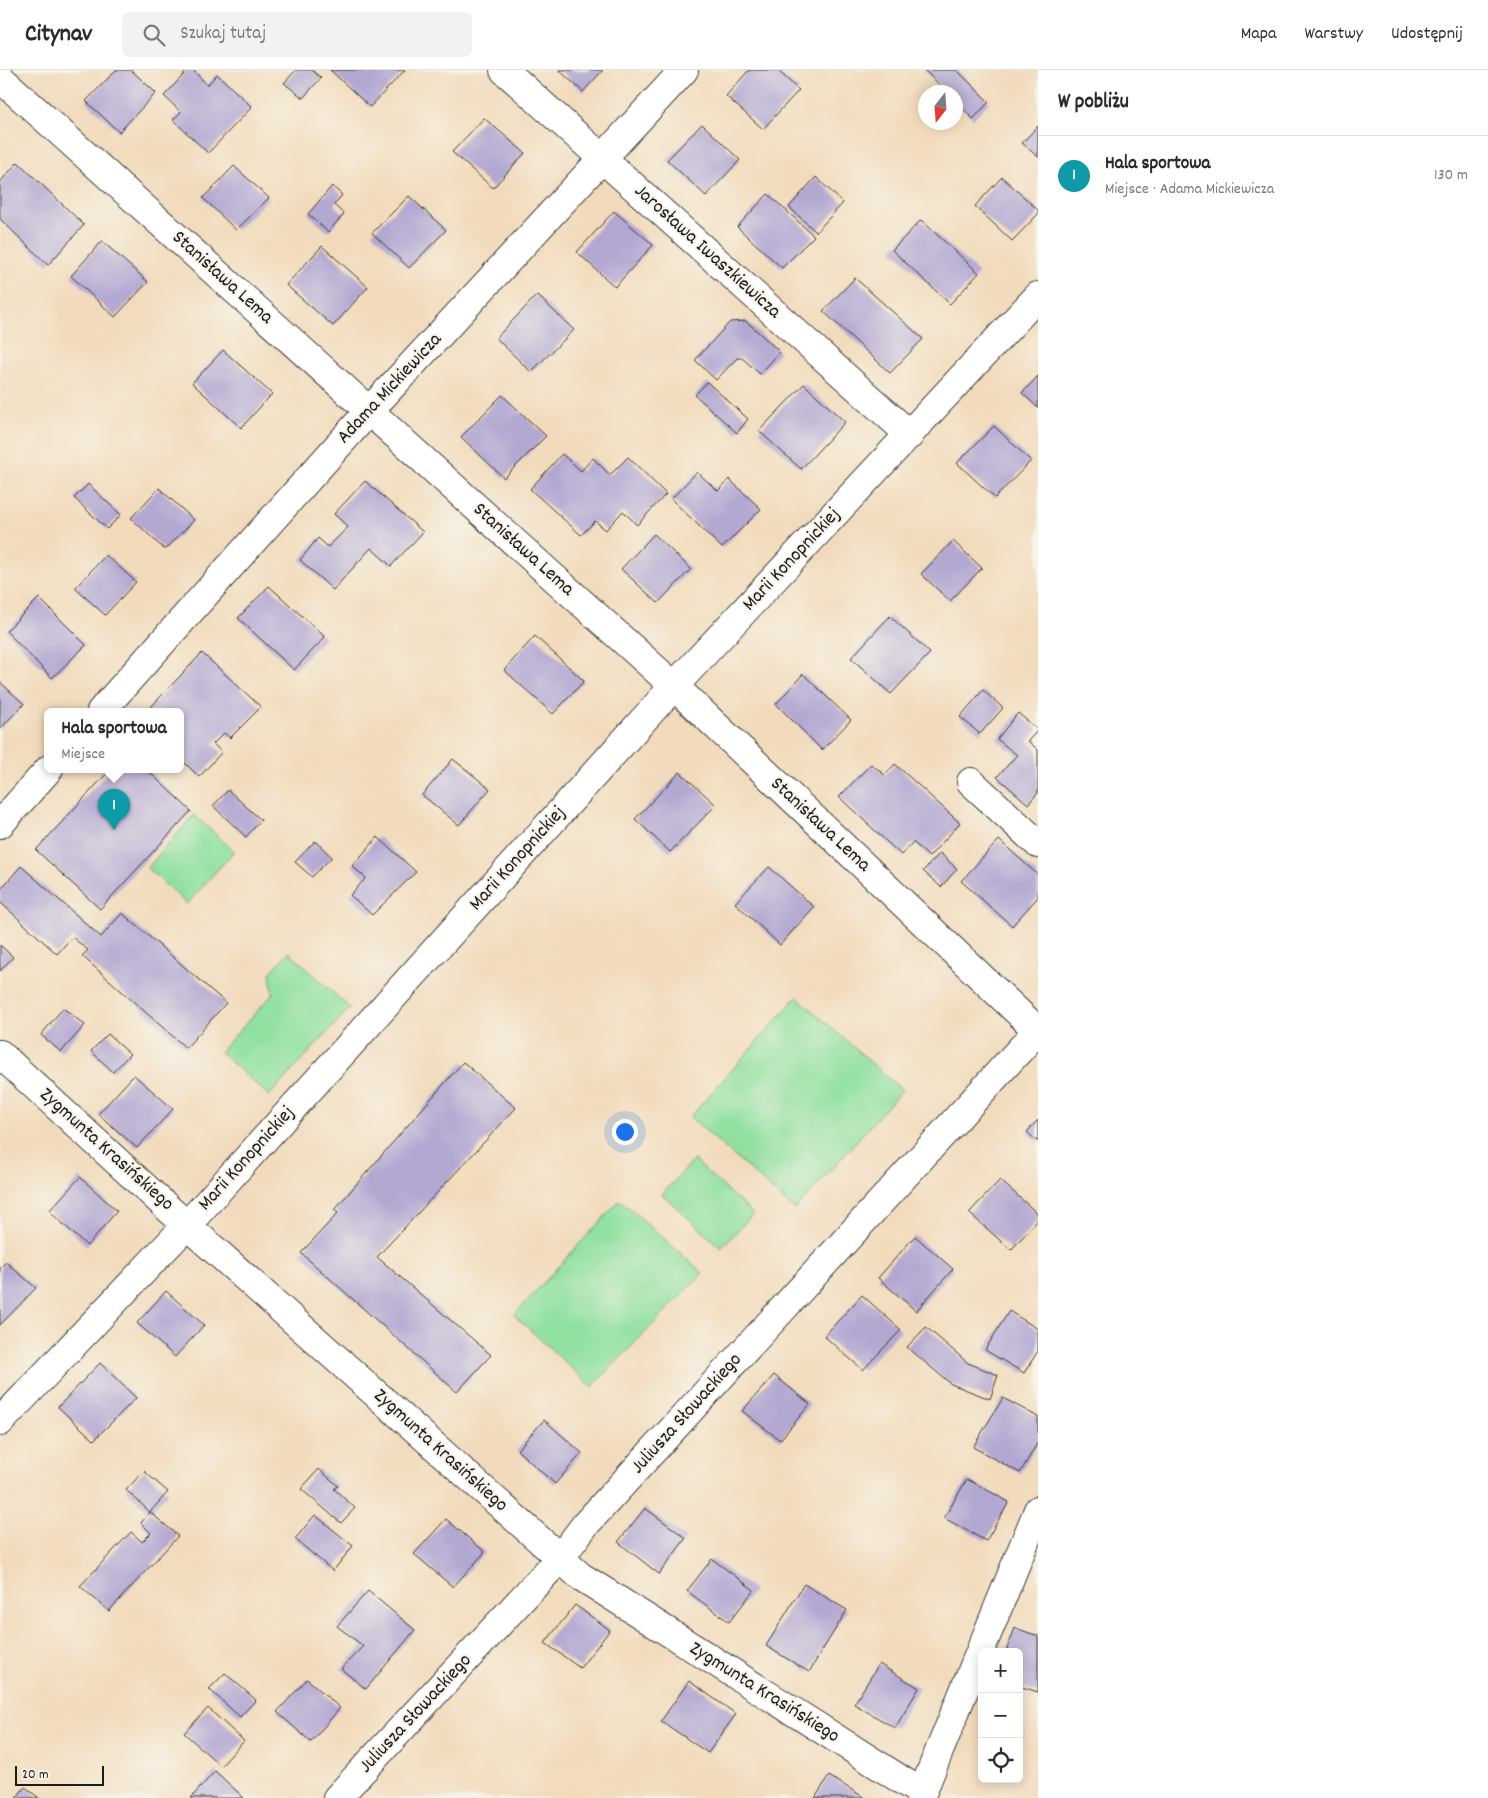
<!DOCTYPE html>
<html lang="pl">
<meta charset="utf-8">
<style>
:root{--surface:#fff;--page:#f2f2f3;--text:#2b2b33;--muted:#7c7c81;--line:#e1e1e2;--accent:#1a73e8}
body{margin:0;font-family:Dekko,sans-serif;background:var(--page);color:var(--text)}
.controls{position:absolute;right:15px;bottom:15px;display:grid;overflow:hidden;border-radius:8px;box-shadow:0 2px 12px #0003}
.controls button{width:45px;height:45px;display:grid;place-items:center;padding:0;border:0;border-bottom:1px solid var(--line);background:var(--surface);color:var(--text);font:25px sans-serif}
.compass{position:absolute;left:918px;top:15px;width:45px;height:45px;border-radius:50%;background:var(--surface);box-shadow:0 2px 12px #0003;rotate:197deg}
.scale{position:absolute;left:15px;bottom:12px;width:89px;box-sizing:border-box;padding-left:5px;border:2px solid #1c1c1c;border-top:0;font-size:14px;line-height:18px;white-space:nowrap;color:#1c1c1c;-webkit-text-stroke:4px #f7f3e8;paint-order:stroke}
.you{position:absolute;left:624px;top:1061px;width:18px;height:18px;margin:-12px;border:4px solid #fff;border-radius:50%;background:#1a73e8;box-shadow:0 0 0 8px #1a73e833}
.badge{display:grid;place-items:center;width:32px;height:32px;border-radius:50%;background:var(--accent);color:#fff;font-size:16px;font-weight:700}
.pin{position:absolute;translate:-50% -41px;filter:drop-shadow(0 1px 2px #0008)}
.pin::after{content:'';position:absolute;top:26px;width:18px;height:15px;background:inherit;clip-path:polygon(0 0,100% 0,50% 100%)}
.popup{position:absolute;left:44px;top:638px;width:140px;height:65px;box-sizing:border-box;display:grid;place-content:center;border-radius:8px;background:var(--surface);filter:drop-shadow(0 1px 4px #0005);font-size:16px;white-space:nowrap;color:var(--muted)}
.popup b{font-size:19px;color:var(--text)}
.popup::after{content:'';position:absolute;left:50%;top:100%;margin-left:-10px;border:10px solid transparent;border-top-color:var(--surface)}
.list{margin:0;padding:0;list-style:none}
h2{display:flex;justify-content:space-between;align-items:center;height:65px;margin:0;padding:0 20px;font-size:21px}
h2 small{font-size:16px;font-weight:400;color:var(--muted)}
.list li{display:grid;grid-template-columns:32px 1fr auto;gap:15px;align-items:center;box-sizing:border-box;height:80px;padding:0 20px;border-top:1px solid var(--line)}
.list b{display:block;font-size:19px;white-space:nowrap}
.list p{margin:0;font-size:16px;white-space:nowrap;color:var(--muted)}
.list em{font-size:16px;font-style:normal;color:var(--muted)}
.icon{flex:none;width:28px;height:28px;fill:none;stroke:currentColor;stroke-width:2;stroke-linecap:round;stroke-linejoin:round}
.map{position:relative;flex:none;width:1038px;height:1728px;overflow:hidden}
header{display:flex;align-items:center;gap:30px;box-sizing:border-box;height:70px;padding:0 25px;background:var(--surface);border-bottom:1px solid var(--line)}
header strong{font-size:24px}
nav{display:flex;gap:28px;margin-inline-start:auto;font-size:18px}
.search{width:350px;height:45px;background:var(--page);display:flex;align-items:center;gap:12px;box-sizing:border-box;padding:0 18px;border-radius:8px;color:var(--muted);font-size:19px}
main{display:flex}
aside{flex:1;background:var(--surface)}
.map>svg:first-child{display:block}
.green{fill:#90e0a0;stroke:#567e5e}
.building{fill:#b3a8d2}
.lines{fill:none;stroke-linecap:round;stroke-linejoin:round}
.minor-casing{stroke:#3c3934;stroke-width:30}
.minor{stroke:#fff;stroke-width:28}
.labels{text-anchor:middle;dominant-baseline:central;stroke-width:4;stroke-linejoin:round;paint-order:stroke}
.street-label{font-size:20px;fill:#1c1c1c;stroke:#f7f3e8}
</style>
<header>
<strong>Citynav</strong>
<div class="search"><svg class="icon" aria-label="search" viewBox="0 0 24 24"><circle cx="10" cy="10" r="6"/><path d="M15 15l6 6"/></svg>Szukaj tutaj</div>
<nav><a>Mapa</a><a>Warstwy</a><a>Udostępnij</a></nav>
</header>
<main>
<div class="map">
<svg width="1038" height="1728" viewBox="0 0 1038 1728">
<rect width="100%" height="100%" fill="#f7f3e8"/>
<filter id="ink" filterUnits="userSpaceOnUse"><feTurbulence type="fractalNoise" baseFrequency=".02" numOctaves="2"/><feDisplacementMap in="SourceGraphic" scale="10" xChannelSelector="R" yChannelSelector="G"/><feConvolveMatrix kernelMatrix="1 2 1 2 8 2 1 2 1" color-interpolation-filters="sRGB"/></filter>
<filter id="wash" filterUnits="userSpaceOnUse"><feTurbulence type="fractalNoise" baseFrequency=".0096" numOctaves="4" result="noise"/><feDisplacementMap in="SourceGraphic" scale="20" xChannelSelector="R" yChannelSelector="G"/><feGaussianBlur stdDeviation="1.12" result="paint"/><feColorMatrix in="noise" values="0 0 0 0 0 0 0 0 0 0 0 0 0 0 0 0 0 1.4 0 .05"/><feComposite in="paint" operator="in"/></filter>
<g filter="url(#wash)">
<rect width="100%" height="100%" fill="#f2dbbc"/>
<path class="green" d="M194 745 234 781 187 834 147 798Z
M289 882 350 938 269 1026 220 982 273 924 270 903Z
M797 927 902 1020 795 1140 690 1047Z
M694 1090 753 1144 721 1178 662 1124Z
M620 1130 703 1203 592 1317 514 1245Z"/>
<g id="blocks">
<path class="building" d="M116 0H131L156 23 119 62 86 31Z
M188 0H193L207 15 217 4 252 37 208 83 173 50 181 42 164 26Z
M296 0H312L321 8 303 28 284 13Z
M330 0H405L370 37Z
M559 0H603L583 22Z
M749 0H777L799 20 763 59 726 26Z
M924 0H957L989 32 973 49 956 31V22H947Z
M484 48 525 83 493 118 452 82Z
M702 54 740 90 706 126 667 90Z
M1038 56V87L1022 73Z
M18 92 84 155 48 195 0 149V112Z
M234 96 269 128 236 160 203 128Z
M816 107 843 133 816 162 789 137Z
M1002 107 1038 140V144L1012 171 975 136Z
M332 116 342 125 334 135 344 144 328 162 308 144Z
M768 124 814 166 782 198 737 157Z
M409 126 446 160 409 198 372 163Z
M614 141 653 175 615 217 577 182Z
M921 150 979 203 950 234 892 180Z
M102 171 148 212 115 247 71 206Z
M322 176 368 217 333 256 286 215Z
M855 208 923 269 890 303 823 241Z
M537 225 574 260 531 302 496 268Z
M746 251 780 282 760 304 742 288H737L716 310 695 290 730 252Z
M223 280 272 324 241 358 192 313Z
M1038 306V338L1022 323Z
M707 312 748 349 737 363 695 325Z
M804 314 845 352 801 399 759 361Z
M502 325 546 366 504 408 461 367Z
M994 356 1031 391 995 428 957 393Z
M562 384 581 401 593 388 610 405 628 387 666 424 637 455 623 441 606 460 595 451 581 465 530 419Z
M697 402 718 421 729 409 761 439 722 478 671 429Z
M365 411 423 462 391 496 371 478 333 520 300 490 318 468 328 477 348 457 334 444Z
M88 414 121 445 107 459 74 428Z
M159 418 194 450 165 480 131 448Z
M654 464 691 499 658 533 621 499Z
M953 471 982 498 950 531 921 504Z
M106 485 136 512 105 545 75 518Z
M269 516 325 567 294 600 238 548Z
M39 528 86 575 52 608 6 561Z
M890 546 930 583 891 624 851 588Z
M535 566 584 611 553 644 504 600Z
M202 583 261 637 230 668 224 663 213 674 222 682 199 707 180 688V641H147Z
M803 604 851 650 822 680 776 634Z
M0 612 24 634 0 659Z
M983 620 1003 638 980 664 960 647Z
M1018 643 1038 660 1028 671 1038 680V723L1028 734 997 707 1017 685 997 669Z
M453 689 490 719 459 755 422 725Z
M871 694 885 705 895 694 960 753 929 787 913 772 901 785 839 727Z
M111 699H146L191 741 100 839 36 780Z
M680 702 716 735 670 782 635 749Z
M228 720 261 750 246 767 213 736Z
M378 767 416 802 372 845 350 825 366 808 352 796Z
M999 770 1038 805V827L1012 856 961 811Z
M315 771 332 787 312 807 295 792Z
M940 783 957 799 941 817 923 801Z
M21 796 101 867 122 843 226 933 186 978 82 886 88 880 72 867 57 884 0 832V820Z
M769 797 814 837 780 875 735 833Z
M0 875 13 887 0 901Z
M63 938 85 955 61 982 41 965Z
M108 964 130 984 113 1002 91 981Z
M463 992 516 1038 377 1187 491 1285 457 1322 301 1183 338 1143 334 1140Z
M134 1005 173 1039 137 1078 98 1044Z
M1038 1050V1072L1027 1062Z
M80 1107 117 1141 87 1176 49 1141Z
M1000 1110 1038 1144V1150L1011 1180 969 1143Z
M915 1166 953 1199 916 1241 878 1208Z
M6 1192 36 1218 0 1255V1198Z
M166 1221 204 1255 175 1287 137 1253Z
M862 1225 901 1260 863 1300 824 1266Z
M1009 1241 1038 1259V1281L1024 1303 985 1280Z
M926 1257 968 1293 998 1305 990 1329 951 1314 907 1277Z
M100 1293 136 1328 94 1370 58 1337Z
M774 1305 810 1334 780 1370 742 1341Z
M1003 1328 1038 1347V1372L1020 1403 973 1377Z
M544 1350 582 1383 555 1414 517 1380Z
M319 1399 338 1416 334 1419 355 1438 341 1453 301 1419Z
M144 1401 168 1422 150 1442 126 1420Z
M967 1409 1009 1432 986 1471 944 1448Z
M645 1438 686 1468 659 1504 618 1472Z
M150 1442 178 1466 109 1541 80 1516 131 1462 142 1472 151 1463 141 1453Z
M315 1445 353 1476 333 1501 295 1469Z
M446 1449 485 1482 453 1517 414 1484Z
M712 1489 754 1520 729 1552 687 1521Z
M804 1514 847 1540 809 1602 766 1576Z
M368 1521 415 1560 366 1619 341 1599 363 1576 337 1556Z
M575 1535 610 1560 580 1598 545 1573Z
M1015 1558 1038 1566V1622L1019 1616V1582H1006Z
M879 1594 919 1618 895 1658 854 1634Z
M225 1603 256 1630 240 1647 209 1619Z
M307 1609 340 1638 311 1672 277 1642Z
M689 1611 736 1644 708 1683 661 1651Z
M208 1638 244 1671 221 1696 184 1663Z
M215 1701 244 1728H191Z
M829 1706 865 1728H815Z
M25 1717 39 1728H16Z"/>
</g>
</g>
<g filter="url(#ink)">
<use href="#blocks" fill-opacity="0" stroke="#3c3934" stroke-width="1"/>
<g class="lines">
<g class="minor-casing">
<path id="minor" d="M504 0 910 365
M0 8 674 616 1038 961
M101 641 369 341 684 0
M971 712 1038 774
M0 754 49 699
M0 984 171 1141 580 1506 922 1723
M0 1352 187 1155 674 616 1038 226
M337 1728 560 1488 585 1455 1038 960
M920 1728 1038 1440"/>
</g>
<use href="#minor" class="minor"/>
</g>
</g>
<g class="labels">
<g class="street-label">
<text transform="translate(707 182) rotate(42)">Jarosława Iwaszkiewicza</text>
<text transform="translate(222 208) rotate(42)">Stanisława Lema</text>
<text transform="translate(390 319) rotate(-47)">Adama Mickiewicza</text>
<text transform="translate(523 480) rotate(42)">Stanisława Lema</text>
<text transform="translate(792 490) rotate(-47)">Marii Konopnickiej</text>
<text transform="translate(820 755) rotate(43)">Stanisława Lema</text>
<text transform="translate(518 789) rotate(-48)">Marii Konopnickiej</text>
<text transform="translate(106 1080) rotate(42)">Zygmunta Krasińskiego</text>
<text transform="translate(247 1089) rotate(-48)">Marii Konopnickiej</text>
<text transform="translate(687 1344) rotate(-48)">Juliusza Słowackiego</text>
<text transform="translate(440 1381) rotate(42)">Zygmunta Krasińskiego</text>
<text transform="translate(764 1623) rotate(32)">Zygmunta Krasińskiego</text>
<text transform="translate(416 1644) rotate(-47)">Juliusza Słowackiego</text>
</g>
</g>
</svg>
<div class="controls">
<button>+</button>
<button>−</button>
<button><svg class="icon" aria-label="locate" viewBox="0 0 24 24"><circle cx="12" cy="12" r="6"/><path d="M12 2v4M12 18v4M2 12h4M18 12h4"/></svg></button>
</div>
<svg class="compass" viewBox="-18 -18 36 36"><path d="M0-13l5 13h-10z" fill="#e53935"/><path d="M0 13l5-13h-10z" fill="#7c7c81"/></svg>
<div class="scale">20 m</div>
<div class="you"></div>
<div class="pin badge" style="left:114px;top:760px;background:#0f9aa8">1</div>
<div class="popup"><b>Hala sportowa</b>Miejsce</div>
</div>
<aside>
<h2>W pobliżu<small></small></h2>
<ul class="list">
<li><span class="badge" style="background:#0f9aa8">1</span><div><b>Hala sportowa</b><p>Miejsce · Adama Mickiewicza</p></div><em>130 m</em></li>
</ul>
</aside>
</main>
